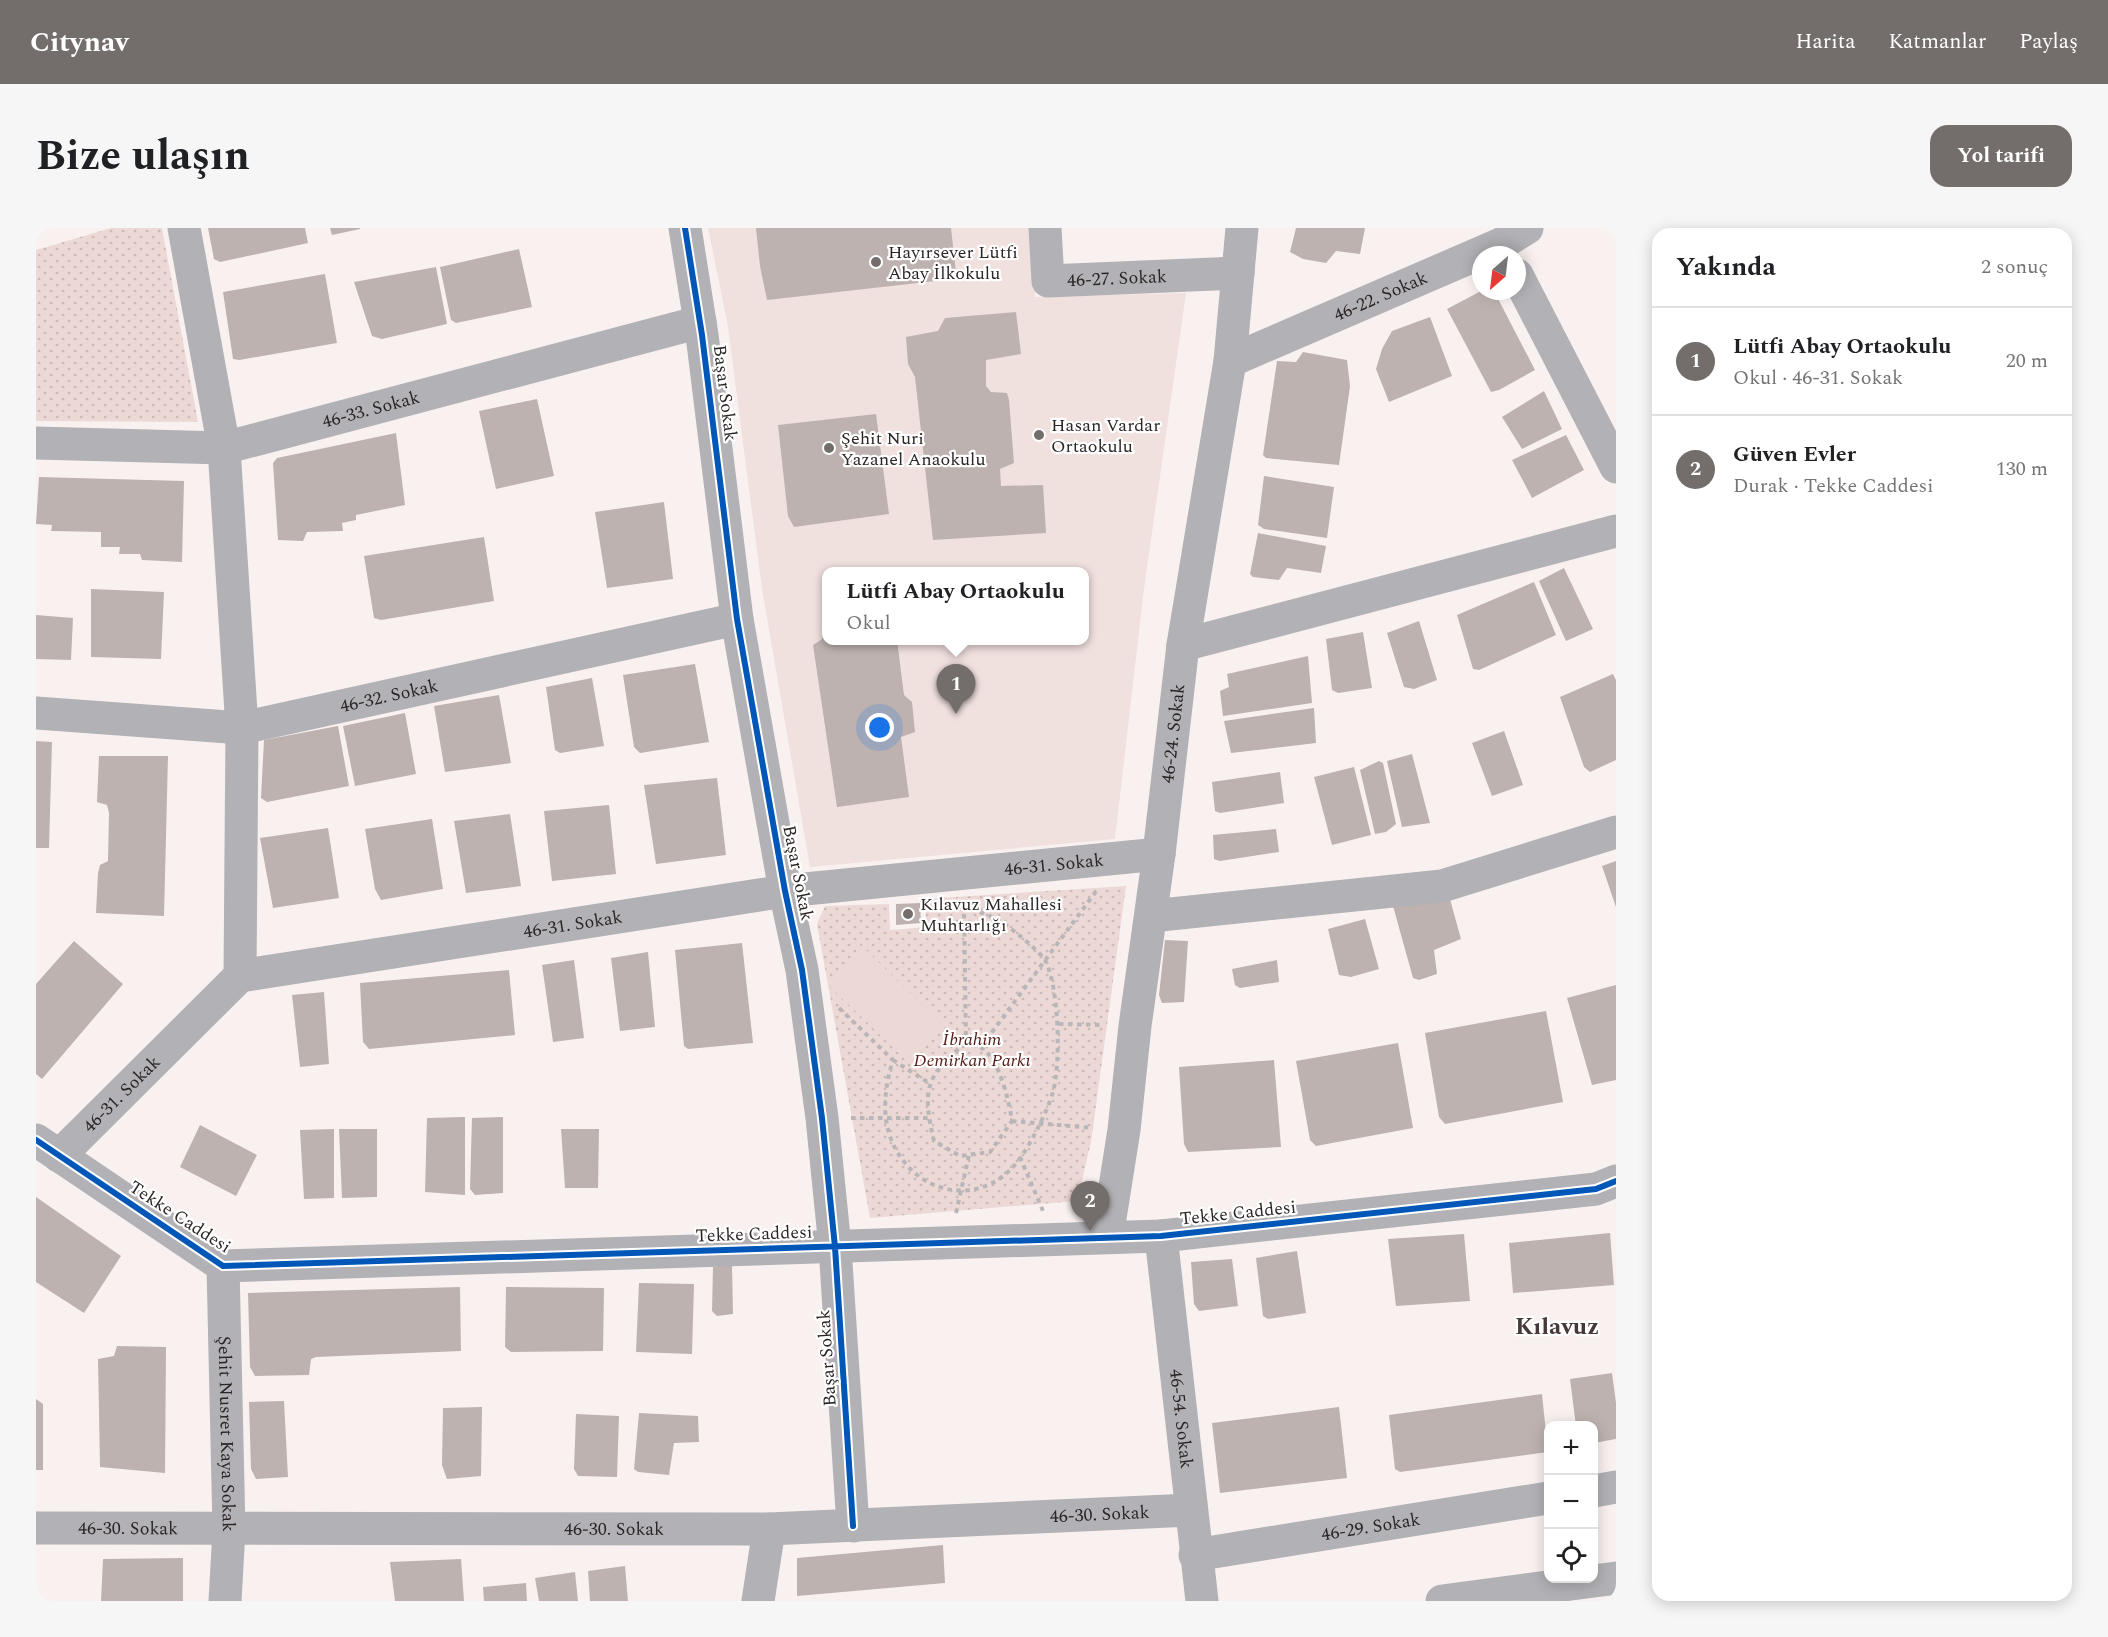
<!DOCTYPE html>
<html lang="tr">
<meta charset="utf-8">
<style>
:root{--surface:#fff;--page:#f6f6f6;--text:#202124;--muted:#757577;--line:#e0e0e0;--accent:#736d6c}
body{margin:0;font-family:Spectral,serif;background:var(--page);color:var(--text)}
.controls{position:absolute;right:18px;bottom:18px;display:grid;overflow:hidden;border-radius:12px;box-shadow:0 3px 15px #0003}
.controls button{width:54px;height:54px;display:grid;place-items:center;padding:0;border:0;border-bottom:2px solid var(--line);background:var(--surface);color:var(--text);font:30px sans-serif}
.compass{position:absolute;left:1436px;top:18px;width:54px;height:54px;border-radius:50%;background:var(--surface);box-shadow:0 3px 15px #0003;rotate:208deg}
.you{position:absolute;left:844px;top:500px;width:21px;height:21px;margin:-15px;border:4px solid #fff;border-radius:50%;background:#1a73e8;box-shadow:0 0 0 9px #1a73e833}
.badge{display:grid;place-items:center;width:39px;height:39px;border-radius:50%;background:var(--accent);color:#fff;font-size:20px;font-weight:700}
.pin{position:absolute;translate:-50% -50px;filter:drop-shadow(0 2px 3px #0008)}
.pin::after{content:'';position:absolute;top:32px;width:21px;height:18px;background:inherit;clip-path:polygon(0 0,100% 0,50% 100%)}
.popup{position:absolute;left:786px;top:339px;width:267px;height:78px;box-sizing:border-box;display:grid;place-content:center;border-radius:12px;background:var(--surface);filter:drop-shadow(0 2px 4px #0005);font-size:20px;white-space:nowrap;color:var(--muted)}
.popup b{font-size:22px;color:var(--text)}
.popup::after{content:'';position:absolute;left:50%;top:100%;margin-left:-12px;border:12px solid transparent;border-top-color:var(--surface)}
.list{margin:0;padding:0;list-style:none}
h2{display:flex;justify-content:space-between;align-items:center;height:78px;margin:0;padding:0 24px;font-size:26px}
h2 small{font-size:20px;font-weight:400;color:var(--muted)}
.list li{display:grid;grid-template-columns:39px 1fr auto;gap:18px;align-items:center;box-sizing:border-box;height:108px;padding:0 24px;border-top:2px solid var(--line)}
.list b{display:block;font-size:22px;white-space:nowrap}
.list p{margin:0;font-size:20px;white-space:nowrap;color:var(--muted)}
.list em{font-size:20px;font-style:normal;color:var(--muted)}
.icon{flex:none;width:33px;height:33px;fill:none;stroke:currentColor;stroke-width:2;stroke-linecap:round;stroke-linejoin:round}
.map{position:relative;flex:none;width:1580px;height:1373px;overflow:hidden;border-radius:18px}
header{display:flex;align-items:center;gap:36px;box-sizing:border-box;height:84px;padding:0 30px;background:var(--accent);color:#fff}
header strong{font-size:28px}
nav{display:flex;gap:33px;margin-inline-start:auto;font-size:21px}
.intro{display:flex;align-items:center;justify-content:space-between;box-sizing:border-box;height:144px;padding:0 36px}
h1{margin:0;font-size:42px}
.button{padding:15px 27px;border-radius:18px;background:var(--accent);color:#fff;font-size:21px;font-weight:700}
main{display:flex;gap:36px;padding:0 36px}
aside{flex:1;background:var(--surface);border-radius:18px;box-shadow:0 3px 15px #0003}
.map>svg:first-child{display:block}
.built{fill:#f0e0de;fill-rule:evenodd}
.park{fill:url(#park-dots)}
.pitch{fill:#ecd9d6}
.building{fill:#bdb2b0}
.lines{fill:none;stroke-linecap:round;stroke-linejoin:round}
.path{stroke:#b9b6b9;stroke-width:4;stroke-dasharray:4.5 4.5;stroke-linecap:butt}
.minor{stroke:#b2b1b5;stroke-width:33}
.cycleway-casing{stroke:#fff;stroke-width:10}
.cycleway{stroke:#0057b8;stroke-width:6}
.poi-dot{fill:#736d6c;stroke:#fff;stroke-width:2}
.labels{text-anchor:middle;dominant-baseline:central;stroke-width:4.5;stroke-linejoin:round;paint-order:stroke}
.poi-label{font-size:18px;fill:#2b2625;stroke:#fff;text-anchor:start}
.street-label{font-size:18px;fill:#2b2625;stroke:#fff}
.park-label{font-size:18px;font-style:italic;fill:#521b16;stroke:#fff}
.district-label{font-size:24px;font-weight:bold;fill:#463a38;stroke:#fff}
</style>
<header>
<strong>Citynav</strong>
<nav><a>Harita</a><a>Katmanlar</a><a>Paylaş</a></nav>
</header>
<div class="intro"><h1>Bize ulaşın</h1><a class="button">Yol tarifi</a></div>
<main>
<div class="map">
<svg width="1580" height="1373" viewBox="0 0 1580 1373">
<defs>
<pattern id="park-dots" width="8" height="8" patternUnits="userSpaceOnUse" patternTransform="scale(1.5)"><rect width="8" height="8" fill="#ecd9d6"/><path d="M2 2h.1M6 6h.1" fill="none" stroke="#cbbab8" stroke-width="1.8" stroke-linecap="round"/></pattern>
</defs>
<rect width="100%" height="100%" fill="#f9f1f0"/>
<path class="built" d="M672 0H1002L999 69 1150 65 1108 361 1079 611 774 639 726 361 692 99ZM791 344H1049V412H791Z"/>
<path class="park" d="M75 0H126L162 194 0 193V22Z
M1090 658 1055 914 1041 973 834 990 781 696 789 678 853 676 854 702 891 699 888 671Z"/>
<path class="pitch" d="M825 717 907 797 871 833 793 758Z"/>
<path class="building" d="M172 0H269L272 15 184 34 178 31Z
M294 0H324V1L296 7Z
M720 0H915L920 45 917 51 731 72 724 38Z
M1260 0H1329L1324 26 1300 23 1290 35 1267 31 1254 24Z
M483 21 496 79 420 95 415 92 404 39Z
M400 39 411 96 346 111 336 108 318 54Z
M289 46 301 115 203 132 197 131 187 64Z
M1445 63H1458L1499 142 1463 162 1455 164 1411 81Z
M980 84 985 126 950 132V158L955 164 971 165 973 172 978 235 964 241 965 258 1007 257 1010 305 897 312 879 149 872 136 870 109 902 103 909 90Z
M1394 89 1416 148 1353 174 1340 141 1346 121 1356 103Z
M1267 124 1311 132 1314 158 1303 237 1230 230 1227 227 1241 133 1260 134Z
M1508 163 1526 201 1486 221 1466 189Z
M501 171 518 248 460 261 443 183Z
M840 186 853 286 758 299 752 288 742 197Z
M360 205 369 277 320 287V292L306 295 307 303 271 304 267 313 242 312 237 235 241 230Z
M1530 207 1548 242 1496 270 1476 232Z
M1228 248 1298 259 1291 310 1228 301 1222 297Z
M3 249 148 253 146 334 106 332 104 326H83L84 319H65V304L15 303 16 297 0 296Z
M628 274 637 351 571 360 559 284Z
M1222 305 1290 318 1285 345 1251 340 1243 352 1217 349 1214 346Z
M448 309 458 373 345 392 338 390 328 328Z
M1528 340 1557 401 1530 413 1503 353Z
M1498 354 1520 407 1443 442 1437 441 1421 387Z
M55 361 128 364 125 431 55 429Z
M0 387 37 390 35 432 0 431Z
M1383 393 1401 452 1378 461 1368 459 1351 405Z
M787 397H791V412H861L868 467 876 474 879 504 865 509 873 569 801 579 777 417 786 411Z
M1327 404 1336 460 1302 465 1296 462 1290 411Z
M1272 428 1276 475 1187 488 1184 463 1193 459 1191 446Z
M659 436 673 514 604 525 598 519 587 447Z
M1577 446 1580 452V532L1554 544 1548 539 1524 469Z
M556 450 568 518 524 525 519 522 510 459Z
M463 467 475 535 409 544 398 478Z
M1278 480 1280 515 1195 525 1188 493Z
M369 485 380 546 319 558 307 498Z
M302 498 313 558 231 574 225 570 228 512Z
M1468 503 1487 557 1456 568 1436 515Z
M0 513 16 514 13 620H0Z
M1376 526 1394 595 1366 599 1351 533Z
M63 528H132L128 688 60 685 62 645 64 637 72 633 73 585 71 577 61 574Z
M1343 533 1347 535 1360 596 1350 604 1339 606 1324 542Z
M1318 539 1335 607 1296 617 1278 549Z
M1244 544 1248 575 1184 585 1179 583 1176 554Z
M681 550 690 627 620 636 608 557Z
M573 577 580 646 516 653 508 583Z
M474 586 485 658 430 665 418 593Z
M396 591 407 661 345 672 339 661 329 601Z
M292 600 303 670 237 680 224 610Z
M1240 601 1243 624 1184 633 1178 631 1177 607Z
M1580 633V679L1566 638Z
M1412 664 1425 711 1398 722 1401 746 1383 752 1377 750 1357 678Z
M884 675 885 695 860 697V676Z
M1329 691 1343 741 1315 749 1303 747 1292 701Z
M1129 712 1152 713 1148 774 1126 775 1123 767Z
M38 713 87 756 6 851 0 846V756Z
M706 715 717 815 652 821 648 818 639 722Z
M612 724 619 799 584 803 575 730Z
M538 732 548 810 517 814 506 737Z
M1241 732 1243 754 1204 760 1199 757 1196 741Z
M473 742 479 807 333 821 327 814 324 755Z
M1580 757V852L1556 857 1531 770Z
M288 764 293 836 264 839 256 767Z
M1510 783 1527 874 1409 896 1403 889 1389 805Z
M1362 815 1377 900 1280 918 1274 912 1260 833Z
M1238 832 1245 919 1152 924 1148 916 1143 839Z
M429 889V967L389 964 391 890Z
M467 889V965L439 967 434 961 436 890Z
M164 897 221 927 200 968 144 939Z
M298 901V970L268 971 264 902Z
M303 901H341V969L306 970Z
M525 901H563L562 960H529Z
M0 969 85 1028 48 1085 0 1054Z
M1574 1005 1578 1057 1477 1065 1473 1015Z
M1428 1006 1434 1073 1360 1078 1352 1011Z
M1261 1023 1270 1085 1232 1091 1227 1088 1220 1030Z
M1196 1031 1202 1078 1163 1083 1158 1076 1155 1034Z
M696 1036 697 1086 681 1088 676 1083 677 1039Z
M603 1055 658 1056 656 1126 600 1124Z
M424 1059 425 1123 280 1129 275 1131 273 1147 219 1148 214 1139 212 1065Z
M470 1059 568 1060 567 1123 475 1124 469 1119Z
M81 1118 130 1119 129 1245 64 1239 62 1131 78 1128Z
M1576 1145 1580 1175V1211L1558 1215V1198H1540L1534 1151Z
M1506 1166 1512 1224 1364 1244 1359 1241 1353 1187Z
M0 1171 7 1176V1242H0Z
M248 1173 252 1249 220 1251 215 1241 213 1174Z
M446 1179 445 1248 411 1251 406 1237 407 1180Z
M1303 1179 1311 1250 1184 1265 1176 1195Z
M603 1185 662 1188 663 1214 638 1215 633 1247 602 1244 598 1241Z
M540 1186 583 1188 581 1249 542 1248 538 1241Z
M907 1317 909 1355 761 1368V1330Z
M147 1330V1373H65L67 1331Z
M425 1331 428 1373H359L354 1334Z
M589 1338 592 1373H554L552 1343Z
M539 1344 542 1373H503L499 1350Z
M490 1355 491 1373H448L447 1359Z"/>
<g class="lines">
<path class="path" d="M928 677 930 815C934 816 940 817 944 819 963 829 973 873 976 893L954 924 924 928 898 913C886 863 889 847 930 815
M803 780 857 832C846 867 844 905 869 935 895 967 942 973 973 943 989 929 1011 885 1017 864 1025 834 1023 762 1010 734 1007 726 971 696 962 692 952 686 939 683 928 679
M1023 796 1068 797
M945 819 1061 662
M857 832 893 855
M815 890H893
M976 893 1057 900
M984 929 1007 983
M920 985 933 927"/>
<g class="minor">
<path d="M148 0 188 220 206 500 204 748"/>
<path d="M649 0 666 107 701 391 749 663 766 742 786 890 799 1019 817 1298"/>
<path id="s1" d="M1009 0 1012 53 1202 45"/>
<path d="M1481 47 1580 239"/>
<path id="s2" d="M1194 133 1465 16 1491 0"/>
<path id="s3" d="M0 215 188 220 664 94"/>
<path d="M1147 417 1580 303"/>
<path id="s4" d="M0 485 206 500 701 391"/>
<path d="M1115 688 1406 658 1580 604"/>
<path d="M0 912 187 1038 1125 1008 1560 961 1580 953"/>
<path id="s5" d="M23 928 204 748 749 663 1123 626"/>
<path id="s6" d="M1125 1008 1166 1373"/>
<path id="s7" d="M1071 1009 1088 902 1099 798 1123 626 1147 417 1194 133 1206 0"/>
<path id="s8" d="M187 1038 193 1302 189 1373"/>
<path d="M1558 1263 1580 1259"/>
<path id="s9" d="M0 1300 733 1301 1155 1282"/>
<path id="s10" d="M1159 1327 1512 1270"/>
<path d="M722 1373 733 1301"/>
<path d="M1406 1373 1580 1350"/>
</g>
<g class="cycleway-casing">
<path id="cycleway" d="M649 0 666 107 701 391 749 663 766 742 786 890 799 1019 817 1298
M0 912 187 1038 1125 1008 1560 961 1580 953"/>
</g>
<use href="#cycleway" class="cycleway"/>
</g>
<g class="poi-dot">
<circle cx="840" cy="34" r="6"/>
<circle cx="1003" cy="207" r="6"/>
<circle cx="793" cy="220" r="6"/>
<circle cx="872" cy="686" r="6"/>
</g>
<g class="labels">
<g class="poi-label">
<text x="852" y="24">Hayırsever Lütfi<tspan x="852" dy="21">Abay İlkokulu</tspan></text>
<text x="1015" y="197">Hasan Vardar<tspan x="1015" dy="21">Ortaokulu</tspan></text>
<text x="805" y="210">Şehit Nuri<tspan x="805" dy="21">Yazanel Anaokulu</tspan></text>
<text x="884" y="676">Kılavuz Mahallesi<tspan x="884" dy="21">Muhtarlığı</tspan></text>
</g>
<g class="street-label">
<text stroke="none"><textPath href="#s1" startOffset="122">46-27. Sokak</textPath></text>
<text stroke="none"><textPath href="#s2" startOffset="164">46-22. Sokak</textPath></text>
<text transform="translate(689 165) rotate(83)">Başar Sokak</text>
<text stroke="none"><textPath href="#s3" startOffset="340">46-33. Sokak</textPath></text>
<text stroke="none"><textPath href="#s4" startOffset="357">46-32. Sokak</textPath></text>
<text stroke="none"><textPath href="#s7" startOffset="508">46-24. Sokak</textPath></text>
<text stroke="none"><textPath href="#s5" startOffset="1077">46-31. Sokak</textPath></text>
<text transform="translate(762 645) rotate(79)">Başar Sokak</text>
<text stroke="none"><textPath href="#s5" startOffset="592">46-31. Sokak</textPath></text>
<text stroke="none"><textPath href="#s5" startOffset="88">46-31. Sokak</textPath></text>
<text transform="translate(1202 985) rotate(-6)">Tekke Caddesi</text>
<text transform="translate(144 989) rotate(33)">Tekke Caddesi</text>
<text transform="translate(718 1006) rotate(-2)">Tekke Caddesi</text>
<text transform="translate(791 1130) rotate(-94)">Başar Sokak</text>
<text stroke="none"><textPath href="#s6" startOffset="184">46-54. Sokak</textPath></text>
<text stroke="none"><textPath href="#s8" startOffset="168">Şehit Nusret Kaya Sokak</textPath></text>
<text stroke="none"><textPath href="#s9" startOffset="1064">46-30. Sokak</textPath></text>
<text stroke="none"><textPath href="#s10" startOffset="178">46-29. Sokak</textPath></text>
<text stroke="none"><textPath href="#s9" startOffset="92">46-30. Sokak</textPath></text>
<text stroke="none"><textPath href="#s9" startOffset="578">46-30. Sokak</textPath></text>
</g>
<g class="park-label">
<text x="936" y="811">İbrahim<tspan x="936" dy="21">Demirkan Parkı</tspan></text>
</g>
<g class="district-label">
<text x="1521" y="1099">Kılavuz</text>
</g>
</g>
</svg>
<div class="controls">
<button>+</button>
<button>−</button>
<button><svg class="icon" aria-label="locate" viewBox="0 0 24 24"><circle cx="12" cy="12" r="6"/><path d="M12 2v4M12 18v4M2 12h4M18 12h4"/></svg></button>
</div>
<svg class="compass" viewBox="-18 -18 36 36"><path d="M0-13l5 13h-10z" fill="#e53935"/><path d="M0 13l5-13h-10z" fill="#757577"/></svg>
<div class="you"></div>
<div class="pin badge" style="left:920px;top:486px">1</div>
<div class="popup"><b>Lütfi Abay Ortaokulu</b>Okul</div>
<div class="pin badge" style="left:1054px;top:1003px">2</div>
</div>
<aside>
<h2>Yakında<small>2 sonuç</small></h2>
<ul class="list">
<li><span class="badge">1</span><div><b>Lütfi Abay Ortaokulu</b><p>Okul · 46-31. Sokak</p></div><em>20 m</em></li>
<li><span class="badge">2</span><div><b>Güven Evler</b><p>Durak · Tekke Caddesi</p></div><em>130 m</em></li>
</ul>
</aside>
</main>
